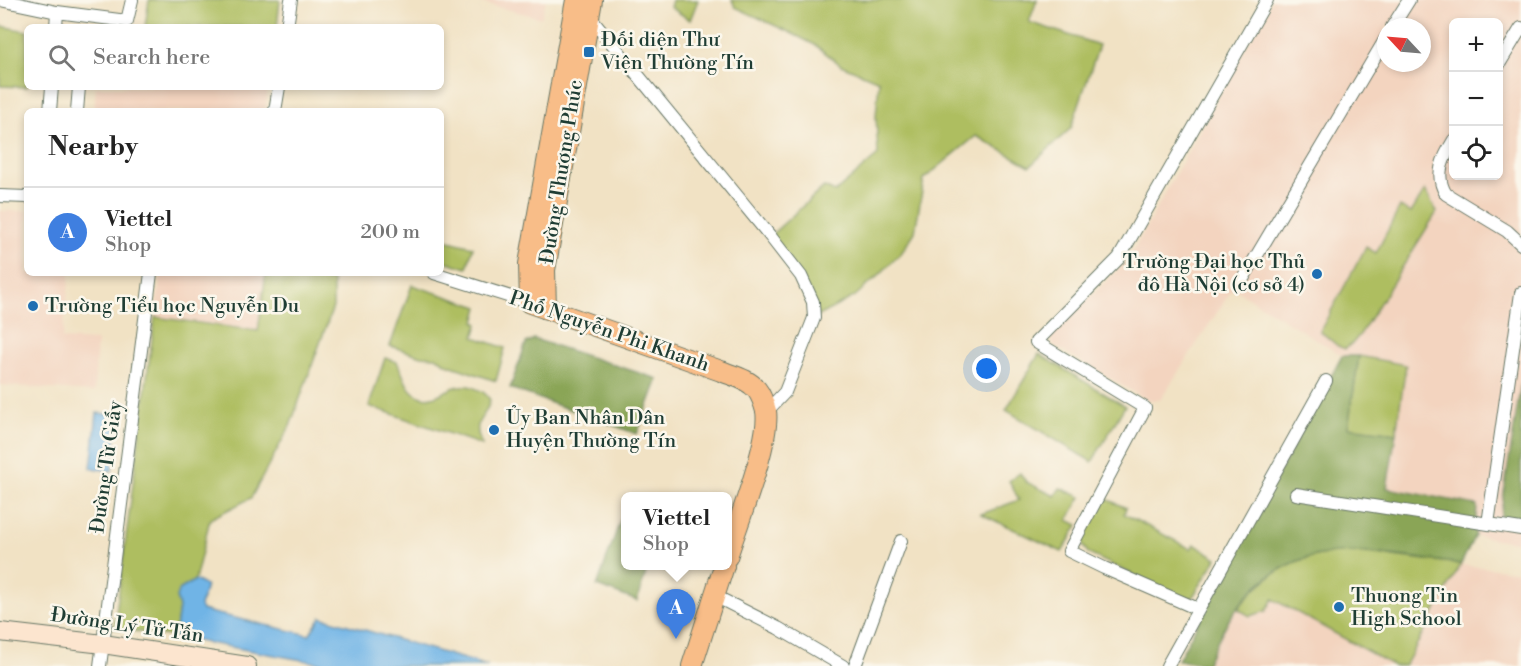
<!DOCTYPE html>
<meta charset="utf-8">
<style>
:root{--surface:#fff;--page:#f6f6f6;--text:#222;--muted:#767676;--line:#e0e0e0;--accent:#db2777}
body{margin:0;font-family:"Libre Bodoni",serif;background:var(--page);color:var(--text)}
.controls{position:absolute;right:18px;top:18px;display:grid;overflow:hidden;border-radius:9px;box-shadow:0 3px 9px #0003}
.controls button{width:54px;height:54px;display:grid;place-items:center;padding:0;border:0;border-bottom:2px solid var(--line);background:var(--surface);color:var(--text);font:30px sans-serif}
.compass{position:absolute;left:1377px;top:18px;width:54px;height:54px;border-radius:50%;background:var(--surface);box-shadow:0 3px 9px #0003;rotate:296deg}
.you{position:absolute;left:987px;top:369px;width:21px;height:21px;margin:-15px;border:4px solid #fff;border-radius:50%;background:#1a73e8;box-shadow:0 0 0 9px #1a73e833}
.badge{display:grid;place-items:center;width:39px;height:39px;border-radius:50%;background:var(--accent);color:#fff;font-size:20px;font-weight:700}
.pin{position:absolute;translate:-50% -50px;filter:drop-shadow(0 2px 3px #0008)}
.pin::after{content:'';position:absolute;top:32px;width:21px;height:18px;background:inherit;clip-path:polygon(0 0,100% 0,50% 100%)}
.popup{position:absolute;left:621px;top:492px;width:111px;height:78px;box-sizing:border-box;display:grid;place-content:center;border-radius:9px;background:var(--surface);filter:drop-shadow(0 2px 4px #0005);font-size:20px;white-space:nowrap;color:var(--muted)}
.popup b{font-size:22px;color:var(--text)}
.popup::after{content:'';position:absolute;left:50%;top:100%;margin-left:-12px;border:12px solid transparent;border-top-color:var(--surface)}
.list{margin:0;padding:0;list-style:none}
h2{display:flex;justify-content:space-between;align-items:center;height:78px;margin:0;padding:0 24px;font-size:26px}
h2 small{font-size:20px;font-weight:400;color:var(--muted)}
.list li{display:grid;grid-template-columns:39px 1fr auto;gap:18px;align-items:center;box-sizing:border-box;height:90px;padding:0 24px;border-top:2px solid var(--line)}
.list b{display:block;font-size:22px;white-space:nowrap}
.list p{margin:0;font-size:20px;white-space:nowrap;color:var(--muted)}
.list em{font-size:20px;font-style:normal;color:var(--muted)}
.icon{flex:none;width:33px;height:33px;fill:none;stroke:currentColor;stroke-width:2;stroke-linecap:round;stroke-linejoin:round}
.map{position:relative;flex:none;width:1521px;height:666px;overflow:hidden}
.search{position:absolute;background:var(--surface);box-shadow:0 3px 9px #0003;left:24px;top:24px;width:420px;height:66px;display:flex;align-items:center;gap:15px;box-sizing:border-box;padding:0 21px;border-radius:9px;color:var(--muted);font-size:22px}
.panel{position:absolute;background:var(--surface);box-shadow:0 3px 9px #0003;left:24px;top:108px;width:420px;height:168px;border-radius:9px}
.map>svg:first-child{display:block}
.built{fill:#f3d4bf;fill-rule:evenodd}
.green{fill:#aebe61;stroke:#667e4a;stroke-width:1.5}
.forest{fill:#8aa557;stroke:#547146;stroke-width:1.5}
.water{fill:#6fb4e6;stroke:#47788d;stroke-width:1.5}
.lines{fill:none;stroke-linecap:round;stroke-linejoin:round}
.street-casing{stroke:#687766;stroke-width:14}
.secondary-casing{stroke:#687766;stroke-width:20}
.primary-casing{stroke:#687766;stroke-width:22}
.street{stroke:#fff;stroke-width:12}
.secondary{stroke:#fce5cf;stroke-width:18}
.primary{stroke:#f8bd88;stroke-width:20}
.poi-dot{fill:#1f6fb2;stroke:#fbf7ec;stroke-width:2}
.labels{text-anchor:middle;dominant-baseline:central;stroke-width:5;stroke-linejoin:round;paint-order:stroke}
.poi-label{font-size:20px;fill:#1f3d34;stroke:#fbf7ec;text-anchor:start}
.street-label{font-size:20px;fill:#1f3d34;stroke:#fbf7ec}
</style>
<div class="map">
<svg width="1521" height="666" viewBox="0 0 1521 666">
<rect width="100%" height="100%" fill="#fbf7ec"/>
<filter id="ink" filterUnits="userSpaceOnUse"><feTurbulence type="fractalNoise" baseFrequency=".0167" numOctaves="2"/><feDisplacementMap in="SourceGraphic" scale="12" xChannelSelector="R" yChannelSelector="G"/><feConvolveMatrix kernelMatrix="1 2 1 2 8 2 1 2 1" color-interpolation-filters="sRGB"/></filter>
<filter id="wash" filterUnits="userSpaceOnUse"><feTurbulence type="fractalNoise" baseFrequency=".008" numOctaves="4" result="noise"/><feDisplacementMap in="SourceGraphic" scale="24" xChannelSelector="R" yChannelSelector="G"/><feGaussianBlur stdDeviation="1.35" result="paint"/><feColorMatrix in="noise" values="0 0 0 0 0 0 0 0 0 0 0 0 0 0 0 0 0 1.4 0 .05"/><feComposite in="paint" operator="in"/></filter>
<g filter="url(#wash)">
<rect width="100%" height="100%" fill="#f1e2c4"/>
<path class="built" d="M480 0H546L541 18 479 2Z
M1272 0H1521V543L1274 503 1359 366 1233 288 1160 400H1147L1053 345 1051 335 1128 260ZM1454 22H1498V176H1454ZM1386 27H1422V63H1386Z
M96 87H268L265 111H94Z
M0 211H27V273H70L62 339 97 341 94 392 0 385Z
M161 273H266L259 331 155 317Z
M1348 551 1521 572V666H1205L1229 620 1241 605Z"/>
<path class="green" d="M149 0H280L277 27H145Z
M672 0H698L690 20 670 7Z
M732 0H1037L1029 22 1099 45 1071 128 1030 166 976 136 924 179 915 232 902 252 876 278 854 297 814 318 813 302 770 236 824 187 835 192 878 155 876 116 879 81 841 65 815 45 789 32 735 7Z
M0 26 27 31V87L0 86Z
M1425 190 1437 212 1361 333 1352 344 1345 349 1338 346 1320 331 1366 247 1376 253 1400 207 1411 213Z
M441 239 473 247 467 268 441 260Z
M266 273H316L315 279 333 281V307L290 426 251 498 210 519 195 580 179 590 176 597 179 607 175 637 114 628 155 317 258 331Z
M412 285 479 307 475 322 478 324 474 337 505 348 496 381 449 365 436 357 422 356 390 346Z
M1039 354 1125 406 1092 462 1006 410Z
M1359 356 1406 365 1396 433 1348 428Z
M385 358 397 362C402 370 405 385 412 391 434 411 448 379 472 387 482 391 485 392 490 400 486 420 470 419 482 445L369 406Z
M1020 473 1026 482 1055 496 1060 488 1081 497 1068 520 1078 525 1062 552 981 514 1019 500 1009 481Z
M1102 497 1126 508 1124 514 1191 549 1194 544 1217 558 1192 598 1185 599 1089 554 1083 546 1081 538Z
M1348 551 1461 564 1405 666H1394L1273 599 1266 611 1250 616 1238 609C1268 569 1300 555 1348 551Z"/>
<path class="forest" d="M534 339 658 379 637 434 510 388 526 343Z
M1342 356H1359L1348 427 1396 433 1387 488 1477 505 1475 535 1461 564C1370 554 1288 527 1229 620 1220 634 1213 650 1206 665L1178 660Z
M1521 383V521L1500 518Z
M625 507V566H648L637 601 597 586Z"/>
<path class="water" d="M97 413 118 415 112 471 91 468Z
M195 580 206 586 200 606 202 610 209 612 309 635 321 617 488 666H335L175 637 179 607 176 597 179 590Z"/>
</g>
<g filter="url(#ink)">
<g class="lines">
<g class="street-casing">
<path id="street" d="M0 0 57 12 127 21 132 0
M587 13 770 236 801 276 813 302 814 318 785 392 766 412
M56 27 57 12
M287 27 291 0
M1392 27 1409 0
M1498 66 1521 28
M50 111 52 87
M77 111 79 87
M275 111 279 87
M1454 140C1443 158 1434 175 1446 194L1507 231 1521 244
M0 196 27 197
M434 273 530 303
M1241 282 1386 38
M1296 494 1521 529
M1488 524 1521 293
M715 596 778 628 843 666
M1198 609 1104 568 1069 551 1145 408 1036 342 1119 258 1267 0
M100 666 151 273
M855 666 901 541
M1167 666 1326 381"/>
</g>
<g class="secondary-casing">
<path id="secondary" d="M0 632 103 644 247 666"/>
</g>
<g class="primary-casing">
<path id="primary" d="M576 0 529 264 530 303 721 371C733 376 749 379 757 390 761 395 764 404 766 411 771 440 737 525 727 557
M546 309 545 270 592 0
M692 666 724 566"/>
</g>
<use href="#street" class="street"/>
<use href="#secondary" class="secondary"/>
<use href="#primary" class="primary"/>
</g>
</g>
<g class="poi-dot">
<rect x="583" y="46" width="12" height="12" rx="3"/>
<circle cx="1317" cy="274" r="6"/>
<circle cx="33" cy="306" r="6"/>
<circle cx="494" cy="430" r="6"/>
<circle cx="1339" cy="607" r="6"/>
</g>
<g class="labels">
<g class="poi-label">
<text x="601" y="40">Đối diện Thư<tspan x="601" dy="23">Viện Thường Tín</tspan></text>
<text x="1305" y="262" text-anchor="end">Trường Đại học Thủ<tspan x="1305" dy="23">đô Hà Nội (cơ sở 4)</tspan></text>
<text x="45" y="306">Trường Tiểu học Nguyễn Du</text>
<text x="506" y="418">Ủy Ban Nhân Dân<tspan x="506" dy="23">Huyện Thường Tín</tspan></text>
<text x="1351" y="596">Thuong Tin<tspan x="1351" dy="23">High School</tspan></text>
</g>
<g class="street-label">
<text transform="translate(562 172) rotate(-81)">Đường Thượng Phúc</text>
<text transform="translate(609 332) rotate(19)">Phố Nguyễn Phi Khanh</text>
<text transform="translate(107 467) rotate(-82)">Đường Từ Giấy</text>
<text transform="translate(127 626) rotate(8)">Đường Lý Tử Tấn</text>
</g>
</g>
</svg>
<div class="controls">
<button>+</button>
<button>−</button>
<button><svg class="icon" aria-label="locate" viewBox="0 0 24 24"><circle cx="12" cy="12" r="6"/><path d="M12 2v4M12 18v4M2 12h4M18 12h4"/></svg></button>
</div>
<svg class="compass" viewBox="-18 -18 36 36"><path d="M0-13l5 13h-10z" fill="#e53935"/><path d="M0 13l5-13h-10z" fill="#767676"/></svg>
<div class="you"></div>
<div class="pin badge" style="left:676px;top:639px;background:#3f7fe0">A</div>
<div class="popup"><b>Viettel</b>Shop</div>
<div class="search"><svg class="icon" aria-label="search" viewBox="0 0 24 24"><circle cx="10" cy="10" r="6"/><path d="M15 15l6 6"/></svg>Search here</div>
<section class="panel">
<h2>Nearby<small></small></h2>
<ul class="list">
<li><span class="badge" style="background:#3f7fe0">A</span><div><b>Viettel</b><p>Shop</p></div><em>200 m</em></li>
</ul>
</section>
</div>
